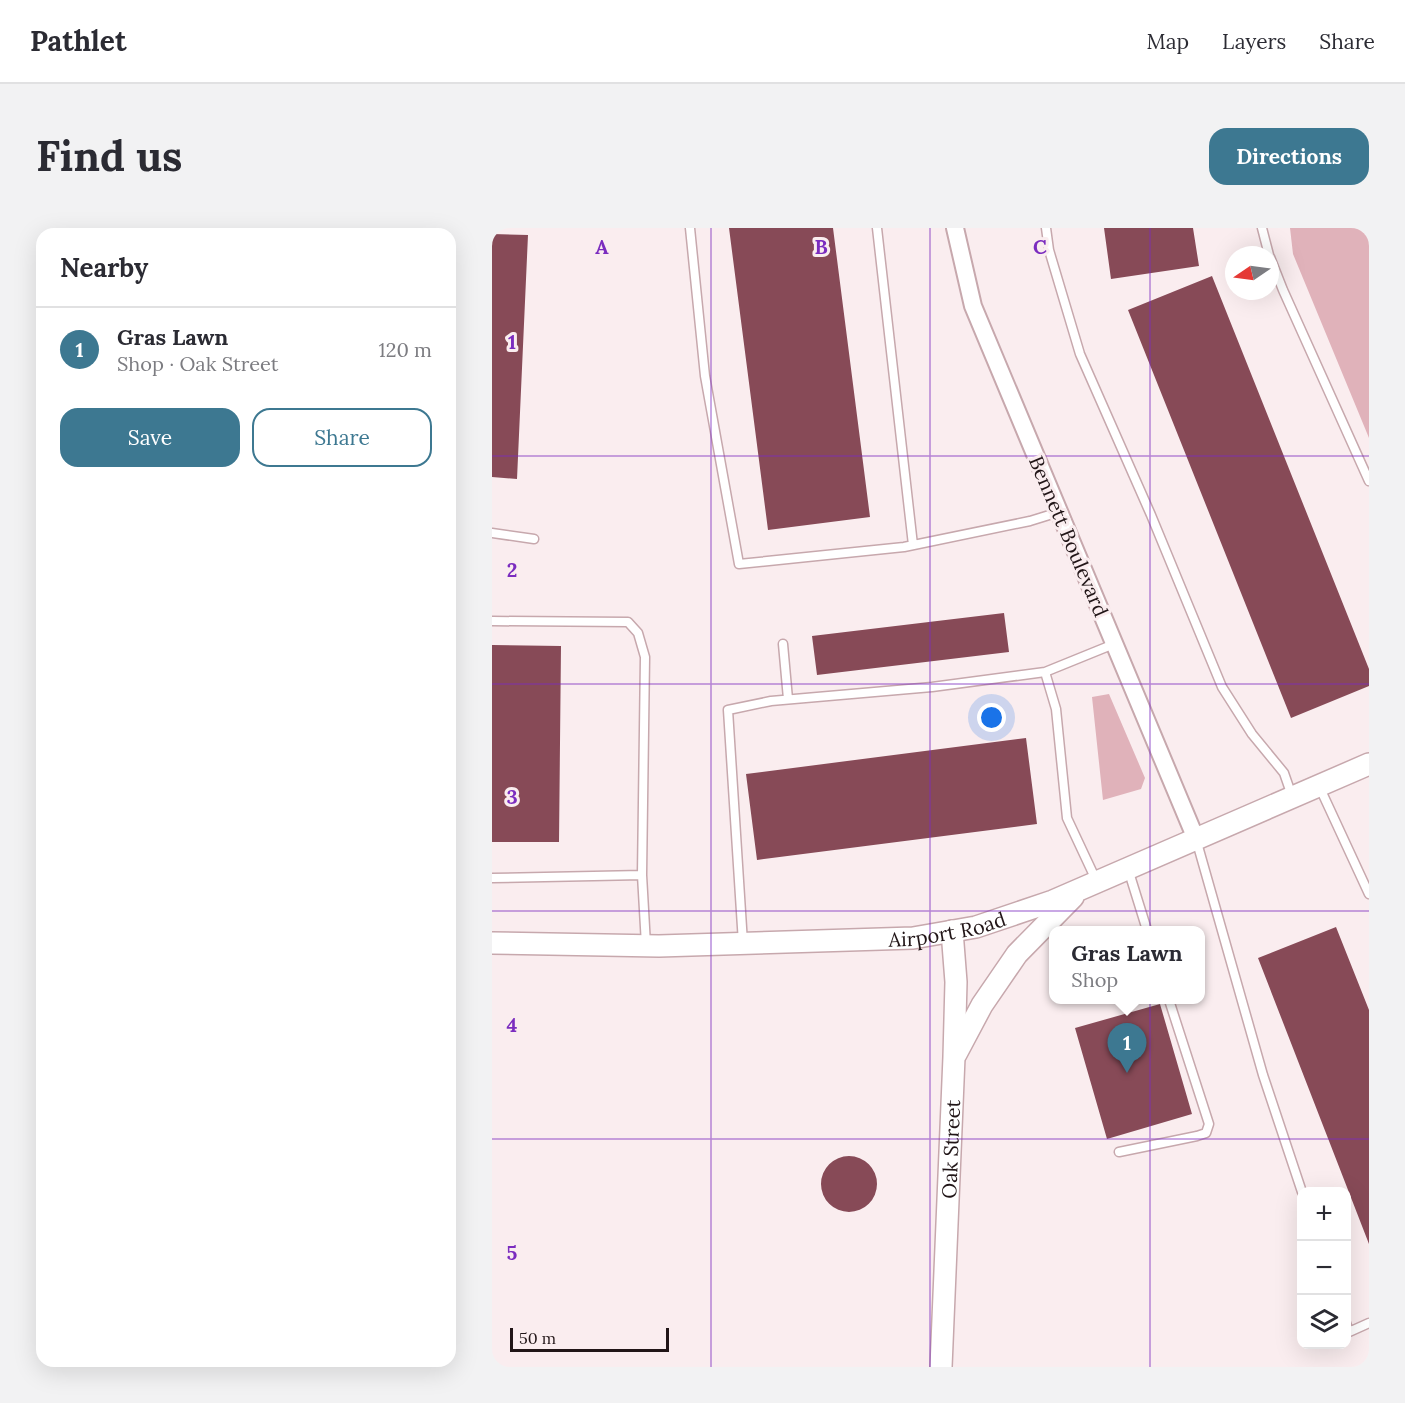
<!DOCTYPE html>
<meta charset="utf-8">
<style>
:root{--surface:#fff;--page:#f2f2f3;--text:#2b2b33;--muted:#7c7c81;--line:#e1e1e2;--accent:#3d7891}
body{margin:0;font-family:Lora,serif;background:var(--page);color:var(--text)}
.controls{position:absolute;right:18px;bottom:18px;display:grid;overflow:hidden;border-radius:12px;box-shadow:0 6px 24px #0002}
.controls button{width:54px;height:54px;display:grid;place-items:center;padding:0;border:0;border-bottom:2px solid var(--line);background:var(--surface);color:var(--text);font:30px sans-serif}
.compass{position:absolute;left:733px;top:18px;width:54px;height:54px;border-radius:50%;background:var(--surface);box-shadow:0 6px 24px #0002;rotate:257deg}
.scale{position:absolute;left:18px;bottom:15px;width:159px;box-sizing:border-box;padding-left:6px;border:3px solid #211517;border-top:0;font-size:16px;line-height:21px;white-space:nowrap;color:#211517;-webkit-text-stroke:4px #faedef;paint-order:stroke}
.you{position:absolute;left:500px;top:490px;width:21px;height:21px;margin:-15px;border:4px solid #fff;border-radius:50%;background:#1a73e8;box-shadow:0 0 0 9px #1a73e833}
.badge{display:grid;place-items:center;width:39px;height:39px;border-radius:50%;background:var(--accent);color:#fff;font-size:20px;font-weight:700}
.pin{position:absolute;translate:-50% -50px;filter:drop-shadow(0 2px 3px #0008)}
.pin::after{content:'';position:absolute;top:32px;width:21px;height:18px;background:inherit;clip-path:polygon(0 0,100% 0,50% 100%)}
.popup{position:absolute;left:557px;top:698px;width:156px;height:78px;box-sizing:border-box;display:grid;place-content:center;border-radius:12px;background:var(--surface);filter:drop-shadow(0 2px 4px #0005);font-size:20px;white-space:nowrap;color:var(--muted)}
.popup b{font-size:22px;color:var(--text)}
.popup::after{content:'';position:absolute;left:50%;top:100%;margin-left:-12px;border:12px solid transparent;border-top-color:var(--surface)}
.list{margin:0;padding:0;list-style:none}
h2{display:flex;justify-content:space-between;align-items:center;height:78px;margin:0;padding:0 24px;font-size:26px}
h2 small{font-size:20px;font-weight:400;color:var(--muted)}
.list li{display:grid;grid-template-columns:39px 1fr auto;gap:18px;align-items:center;box-sizing:border-box;height:84px;padding:0 24px;border-top:2px solid var(--line)}
.list b{display:block;font-size:22px;white-space:nowrap}
.list p{margin:0;font-size:20px;white-space:nowrap;color:var(--muted)}
.list em{font-size:20px;font-style:normal;color:var(--muted)}
.actions{display:flex;gap:12px;padding:18px 24px}
.actions a{flex:1;padding:14px 0;border:2px solid var(--accent);border-radius:18px;text-align:center;font-size:21px;color:var(--accent)}
.actions .main{background:var(--accent);color:#fff}
.icon{flex:none;width:33px;height:33px;fill:none;stroke:currentColor;stroke-width:2;stroke-linecap:round;stroke-linejoin:round}
.map{position:relative;flex:none;width:877px;height:1139px;overflow:hidden;border-radius:18px}
header{display:flex;align-items:center;gap:36px;box-sizing:border-box;height:84px;padding:0 30px;background:var(--surface);border-bottom:2px solid var(--line)}
header strong{font-size:28px}
nav{display:flex;gap:33px;margin-inline-start:auto;font-size:21px}
.intro{display:flex;align-items:center;justify-content:space-between;box-sizing:border-box;height:144px;padding:0 36px}
h1{margin:0;font-size:42px}
.button{padding:15px 27px;border-radius:18px;background:var(--accent);color:#fff;font-size:21px;font-weight:700}
main{display:flex;gap:36px;padding:0 36px}
aside{flex:1;background:var(--surface);border-radius:18px;box-shadow:0 6px 24px #0002}
.map>svg:first-child{display:block}
.green{fill:#e0b2ba}
.building{fill:#874a57}
.lines{fill:none;stroke-linecap:round;stroke-linejoin:round}
.service-casing{stroke:#c7a8ad;stroke-width:11}
.minor-casing{stroke:#c7a8ad;stroke-width:20}
.tertiary-casing{stroke:#c7a8ad;stroke-width:24}
.service{stroke:#fff;stroke-width:8}
.minor{stroke:#fff;stroke-width:16}
.tertiary{stroke:#fff;stroke-width:21}
.grid{fill:none;stroke:#7b2cbf;stroke-width:1.5;stroke-opacity:0.55}
.labels{text-anchor:middle;dominant-baseline:central;stroke-width:6;stroke-linejoin:round;paint-order:stroke}
.street-label{font-size:20px;fill:#211517;stroke:#faedef}
.grid-label{font-size:20px;text-anchor:middle;font-weight:bold;fill:#7b2cbf;stroke:#faedef;stroke-width:6;stroke-linejoin:round;paint-order:stroke}
</style>
<header>
<strong>Pathlet</strong>
<nav><a>Map</a><a>Layers</a><a>Share</a></nav>
</header>
<div class="intro"><h1>Find us</h1><a class="button">Directions</a></div>
<main>
<aside>
<h2>Nearby<small></small></h2>
<ul class="list">
<li><span class="badge">1</span><div><b>Gras Lawn</b><p>Shop · Oak Street</p></div><em>120 m</em></li>
</ul>
<div class="actions"><a class="main">Save</a><a>Share</a></div>
</aside>
<div class="map">
<svg width="877" height="1139" viewBox="0 0 877 1139">
<rect width="100%" height="100%" fill="#faedef"/>
<path class="green" d="M798 0H877V210L801 26Z
M617 466 653 550 649 561 611 572 600 469Z"/>
<path class="building" d="M237 0H341L378 289 276 302Z
M612 0H701L707 38 619 51Z
M0 6 36 7 25 251 0 249Z
M720 48 877 441V458L799 490 636 82Z
M512 385 517 424 325 447 320 408Z
M0 417 69 418 67 614H0Z
M534 510 545 596 265 632 254 546Z
M844 699 877 782V1016L766 730Z
M668 776 700 886 615 911 583 800Z
M329 956a28 28 0 1 1 56 0a28 28 0 1 1-56 0Z"/>
<g class="lines">
<g class="service-casing">
<path id="service" d="M198 0 213 148 247 336 412 319 538 293 567 284
M385 0 421 317
M554 0 557 22 588 126 659 287 730 459 760 506 792 545 800 568
M770 0 777 27
M778 29 791 62 877 253
M0 305 42 311
M0 393 136 394 146 405 153 429 150 647
M291 416 296 471
M553 444 564 481 575 590 605 654
M827 558 877 666
M704 611 771 847 810 964
M636 641 655 702
M0 650 150 647 154 717
M251 715 236 482 279 473 440 459 553 444 622 416
M627 924 705 908 714 905 717 896 677 772
M854 1095 857 1104 877 1095"/>
</g>
<g class="minor-casing">
<path id="minor" d="M463 0 481 78 704 611"/>
</g>
<g class="tertiary-casing">
<g id="tertiary">
<path id="s1" d="M0 715 167 718 421 710 484 699 561 673 877 536"/>
<path d="M464 826 490 777 525 726 581 669"/>
<path id="s2" d="M449 1139 462 829 464 754 460 703"/>
</g>
</g>
<use href="#service" class="service"/>
<use href="#minor" class="minor"/>
<use href="#tertiary" class="tertiary"/>
</g>
<path class="grid" d="M219 0V1139M438 0V1139M658 0V1139M0 228H877M0 456H877M0 683H877M0 911H877"/>
<g class="labels">
<g class="street-label">
<text transform="translate(577 308) rotate(67)">Bennett Boulevard</text>
<text stroke="none"><textPath href="#s1" startOffset="456">Airport Road</textPath></text>
<text stroke="none"><textPath href="#s2" startOffset="218">Oak Street</textPath></text>
</g>
</g>
<g class="grid-label">
<text x="110" y="26">A</text>
<text x="329" y="26">B</text>
<text x="548" y="26">C</text>
<text x="20" y="121">1</text>
<text x="20" y="349">2</text>
<text x="20" y="576">3</text>
<text x="20" y="804">4</text>
<text x="20" y="1032">5</text>
</g>
</svg>
<div class="controls">
<button>+</button>
<button>−</button>
<button><svg class="icon" aria-label="layers" viewBox="0 0 24 24"><path d="M12 4l9 5-9 5-9-5zM3 14l9 5 9-5"/></svg></button>
</div>
<svg class="compass" viewBox="-18 -18 36 36"><path d="M0-13l5 13h-10z" fill="#e53935"/><path d="M0 13l5-13h-10z" fill="#7c7c81"/></svg>
<div class="scale">50 m</div>
<div class="you"></div>
<div class="pin badge" style="left:635px;top:845px">1</div>
<div class="popup"><b>Gras Lawn</b>Shop</div>
</div>
</main>
